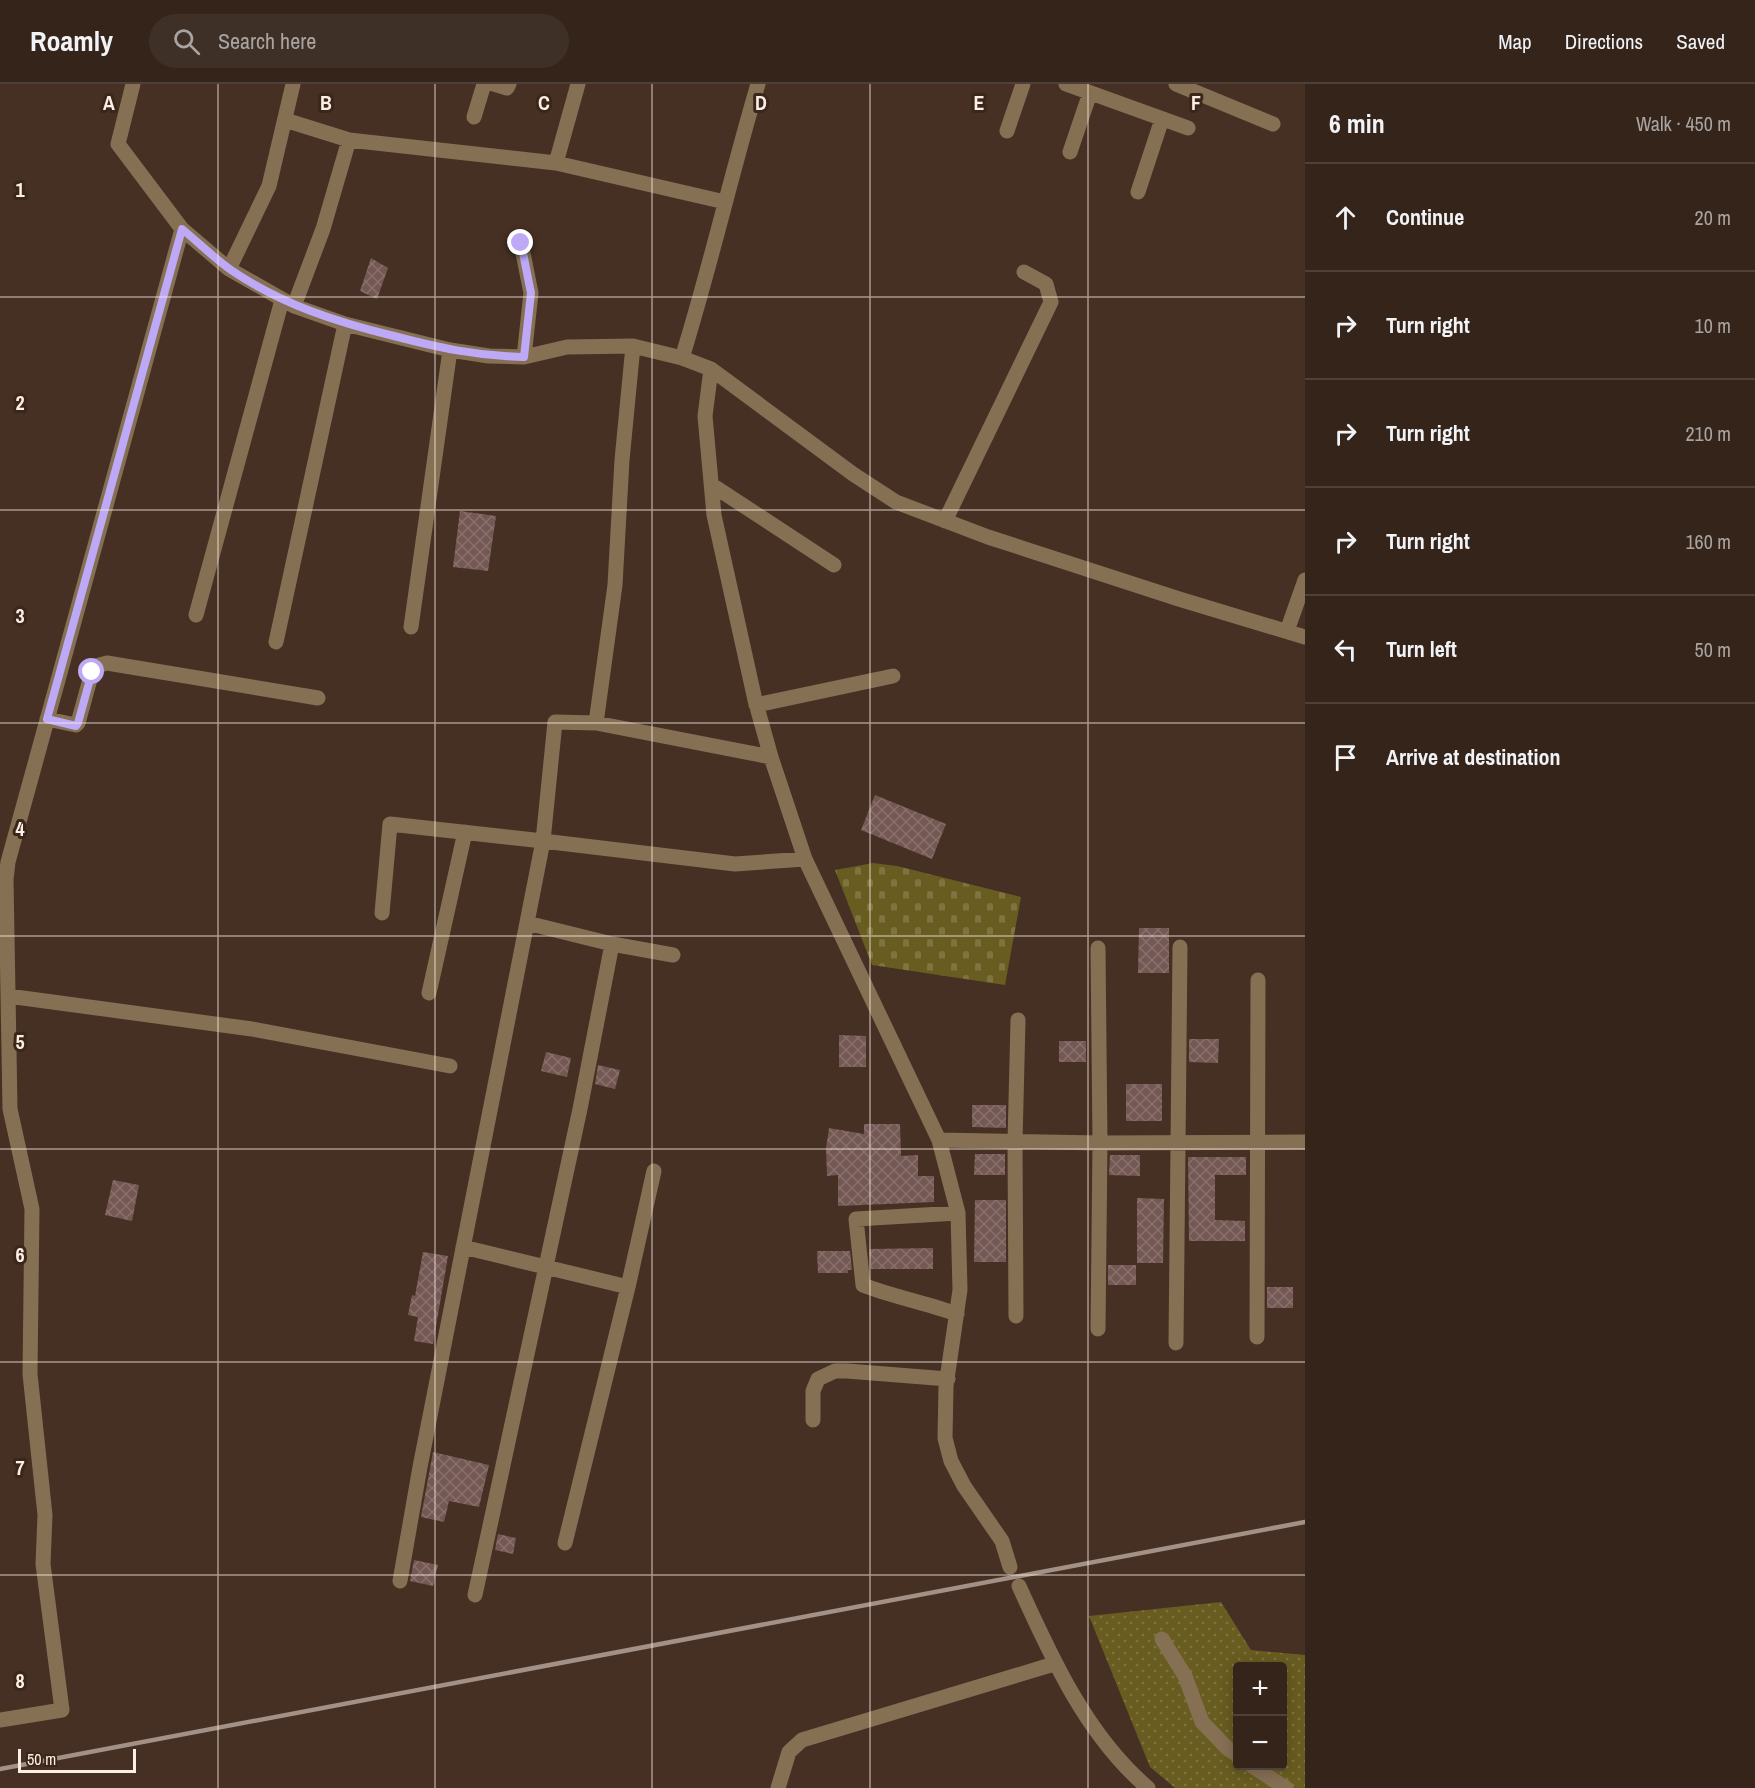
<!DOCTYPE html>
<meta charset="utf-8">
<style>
:root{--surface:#34241a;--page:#3f3027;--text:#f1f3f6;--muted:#a9a4a2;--line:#4e4139}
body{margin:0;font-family:"Archivo Narrow",sans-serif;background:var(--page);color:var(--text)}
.controls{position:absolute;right:18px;bottom:18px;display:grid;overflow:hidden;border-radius:6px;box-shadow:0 3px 15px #0003}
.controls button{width:54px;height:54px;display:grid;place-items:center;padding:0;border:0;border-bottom:2px solid var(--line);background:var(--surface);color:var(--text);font:30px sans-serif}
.scale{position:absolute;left:18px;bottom:15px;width:118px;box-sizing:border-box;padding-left:6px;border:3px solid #fdeee6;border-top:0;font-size:16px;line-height:21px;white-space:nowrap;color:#fdeee6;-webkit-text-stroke:4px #3b261a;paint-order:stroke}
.stop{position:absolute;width:18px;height:18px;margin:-14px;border:4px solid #bda9f5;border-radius:50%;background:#fff}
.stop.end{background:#bda9f5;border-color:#fff;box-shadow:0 2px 6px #0008}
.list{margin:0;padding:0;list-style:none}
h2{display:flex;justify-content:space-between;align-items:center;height:78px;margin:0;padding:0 24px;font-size:26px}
h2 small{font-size:20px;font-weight:400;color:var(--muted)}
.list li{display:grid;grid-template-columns:39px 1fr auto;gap:18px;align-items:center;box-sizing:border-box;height:108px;padding:0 24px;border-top:2px solid var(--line)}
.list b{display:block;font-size:22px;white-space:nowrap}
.list em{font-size:20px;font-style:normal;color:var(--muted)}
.icon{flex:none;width:33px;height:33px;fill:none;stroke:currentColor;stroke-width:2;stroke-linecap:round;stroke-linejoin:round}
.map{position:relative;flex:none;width:1305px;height:1704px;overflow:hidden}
header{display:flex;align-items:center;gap:36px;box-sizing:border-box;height:84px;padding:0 30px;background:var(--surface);border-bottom:2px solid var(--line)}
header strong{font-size:28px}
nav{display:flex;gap:33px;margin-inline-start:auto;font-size:21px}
.search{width:420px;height:54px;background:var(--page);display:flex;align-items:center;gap:15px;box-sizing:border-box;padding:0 21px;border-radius:33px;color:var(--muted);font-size:22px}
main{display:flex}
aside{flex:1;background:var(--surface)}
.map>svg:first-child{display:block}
.grass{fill:url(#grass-dots);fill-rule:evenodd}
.cemetery{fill:url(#cemetery-stones)}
.building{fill:url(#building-cross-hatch)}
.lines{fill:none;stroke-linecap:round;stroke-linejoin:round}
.minor{stroke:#867054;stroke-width:15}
.rail{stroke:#a39086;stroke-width:4.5}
.route{stroke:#bda9f5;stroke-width:8}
.grid{fill:none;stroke:#fdeee6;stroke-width:1.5;stroke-opacity:0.55}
.grid-label{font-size:20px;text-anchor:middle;font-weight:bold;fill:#fdeee6;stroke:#3b261a;stroke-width:6;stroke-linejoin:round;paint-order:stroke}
</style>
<header>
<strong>Roamly</strong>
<div class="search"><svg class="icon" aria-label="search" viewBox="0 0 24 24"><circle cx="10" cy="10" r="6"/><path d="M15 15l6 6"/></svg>Search here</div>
<nav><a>Map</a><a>Directions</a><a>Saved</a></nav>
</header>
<main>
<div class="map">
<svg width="1305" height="1704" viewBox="0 0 1305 1704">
<defs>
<pattern id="grass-dots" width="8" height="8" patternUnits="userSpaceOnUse" patternTransform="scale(1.5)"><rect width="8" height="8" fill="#685c20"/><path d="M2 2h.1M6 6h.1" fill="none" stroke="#7e7440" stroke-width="1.8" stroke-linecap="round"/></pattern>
<pattern id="cemetery-stones" width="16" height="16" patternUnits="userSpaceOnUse" patternTransform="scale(1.5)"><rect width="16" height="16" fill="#685c20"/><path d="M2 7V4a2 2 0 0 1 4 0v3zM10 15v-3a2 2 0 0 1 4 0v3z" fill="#7e7440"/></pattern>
<pattern id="building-cross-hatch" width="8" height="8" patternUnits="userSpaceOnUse" patternTransform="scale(1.5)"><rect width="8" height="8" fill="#745854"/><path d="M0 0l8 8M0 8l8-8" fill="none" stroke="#89706d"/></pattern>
</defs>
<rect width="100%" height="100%" fill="#463023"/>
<path class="grass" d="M1221 1518 1251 1566 1305 1571V1704H1175L1150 1683 1089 1532ZM1238 1582H1282V1682H1238Z"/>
<path class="cemetery" d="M873 779 897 782 1021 813 1005 901 872 881 835 786Z"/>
<path class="building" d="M371 174 388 184 377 215 360 207Z
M460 427 496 432 488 487 453 483Z
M875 711 946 740 932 775 861 746Z
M1139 844H1169V889H1138Z
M839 951 866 952V983H839Z
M1189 955H1219L1218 979 1189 978Z
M1059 957H1086V978H1059Z
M546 968 571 974 567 993 541 987Z
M598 981 620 986 615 1005 595 1000Z
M1126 1000H1162V1037H1126Z
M972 1021H1006V1044L972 1043Z
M864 1040H900L901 1072 918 1071V1092H934V1118L838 1122V1091L827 1092 826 1064 829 1044 864 1050Z
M975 1070H1005V1091H974Z
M1110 1071H1140V1092L1109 1091Z
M1188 1073H1246V1091H1215V1136L1245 1137V1157H1189Z
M113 1096 139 1101 132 1137 105 1131Z
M1137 1114 1164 1115 1163 1179H1137Z
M975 1116H1006V1178H974Z
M933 1164V1185H871L869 1165Z
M817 1167H850L852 1186H848V1189H818Z
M423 1168 448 1172 433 1260 414 1257 418 1233 408 1231 412 1211 415 1212Z
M1108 1181H1136V1201H1108Z
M1267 1203H1293V1224H1267Z
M433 1368 489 1381 479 1423 449 1417 444 1438 421 1433Z
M498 1450 516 1454 513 1470 495 1466Z
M414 1476 438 1481 433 1502 410 1497Z"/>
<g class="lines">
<path class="minor" d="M133 0 118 60 182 145 229 185 294 222 345 240 450 266 489 272 524 273 567 263 633 262 682 274 711 285 853 390 896 418 988 453 1179 515 1305 553
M494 0 507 4 509 0
M578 0 556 79 725 118
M1066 0 1188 44
M1176 0 1273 40
M474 33 484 0
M285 36 349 56 323 145 294 222
M1007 47 1023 0
M349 56 556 79
M1070 68 1090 9
M1138 108 1162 35
M521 159 531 209 524 273
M229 185 269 102 293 0
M633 262 622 376 615 501 596 639 555 638 543 757 735 780 805 775
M682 274C710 184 731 91 758 0
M711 285 705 332 714 431 755 616 771 673 805 775 939 1056 958 1129 960 1206 946 1302 945 1354 951 1377 964 1402 1002 1457 1010 1483
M712 401 834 481
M945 437 1051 218 1046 200 1024 188
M196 531 282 216
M411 543 450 266
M1287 547 1305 496
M276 558 345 240
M756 621 893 592
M47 635 76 641 78 639 92 588 96 582 107 579 318 614
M596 639 771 673
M0 794 6 795 8 778 182 145
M382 829 390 740 543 757 420 1383 400 1497
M527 839 612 860 673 871
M429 909 465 748
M8 912 252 945 450 982
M939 1056 1100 1059 1305 1058
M463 1163 628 1203 565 1459
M628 1203 654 1087
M957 1230C926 1219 894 1213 863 1201L856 1135 958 1129
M1016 1232 1015 1058 1018 936
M1098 1245 1100 1059 1098 864
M1257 1253 1258 896
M1176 1259 1180 863
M813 1336V1307L818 1295 835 1287H847L948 1295
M1019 1502C1052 1575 1087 1652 1148 1704
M475 1511 580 1025 612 860
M1162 1555 1185 1592 1202 1638 1228 1665 1238 1671
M0 1636 62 1626 43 1480 45 1431 30 1290 32 1125 10 1025 6 795
M1252 1682 1286 1704
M778 1704 789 1668 802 1656 1054 1580"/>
<path class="rail" d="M0 1685 1305 1438"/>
</g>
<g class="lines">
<path class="route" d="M92 588 78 639 76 642 47 635 182 145C198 158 214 174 231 186 281 220 336 238 394 252 440 264 477 272 524 273L531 209 521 159"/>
</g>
<path class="grid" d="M218 0V1704M435 0V1704M652 0V1704M870 0V1704M1088 0V1704M0 213H1305M0 426H1305M0 639H1305M0 852H1305M0 1065H1305M0 1278H1305M0 1491H1305"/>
<g class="grid-label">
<text x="109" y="26">A</text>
<text x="326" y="26">B</text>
<text x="544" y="26">C</text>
<text x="761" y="26">D</text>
<text x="979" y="26">E</text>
<text x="1196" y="26">F</text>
<text x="20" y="113">1</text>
<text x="20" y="326">2</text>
<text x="20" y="539">3</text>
<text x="20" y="752">4</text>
<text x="20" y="965">5</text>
<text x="20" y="1178">6</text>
<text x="20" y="1391">7</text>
<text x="20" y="1604">8</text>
</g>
</svg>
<div class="controls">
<button>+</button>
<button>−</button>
</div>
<div class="scale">50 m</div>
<div class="stop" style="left:92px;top:588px"></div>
<div class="stop end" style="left:521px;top:159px"></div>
</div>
<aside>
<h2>6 min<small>Walk · 450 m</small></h2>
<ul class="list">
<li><svg class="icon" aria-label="ahead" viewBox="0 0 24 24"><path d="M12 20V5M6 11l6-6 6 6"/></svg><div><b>Continue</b></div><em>20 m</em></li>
<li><svg class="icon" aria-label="right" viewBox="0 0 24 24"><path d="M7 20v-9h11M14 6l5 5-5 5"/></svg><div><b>Turn right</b></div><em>10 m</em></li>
<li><svg class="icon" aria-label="right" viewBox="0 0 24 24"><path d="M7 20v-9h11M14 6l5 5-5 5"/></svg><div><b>Turn right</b></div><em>210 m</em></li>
<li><svg class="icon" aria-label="right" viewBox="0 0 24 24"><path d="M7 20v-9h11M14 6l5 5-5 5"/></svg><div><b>Turn right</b></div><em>160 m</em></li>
<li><svg class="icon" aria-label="left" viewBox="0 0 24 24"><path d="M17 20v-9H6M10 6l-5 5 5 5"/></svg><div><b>Turn left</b></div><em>50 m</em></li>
<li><svg class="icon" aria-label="arrive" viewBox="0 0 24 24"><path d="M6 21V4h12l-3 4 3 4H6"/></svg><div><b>Arrive at destination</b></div></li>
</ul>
</aside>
</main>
